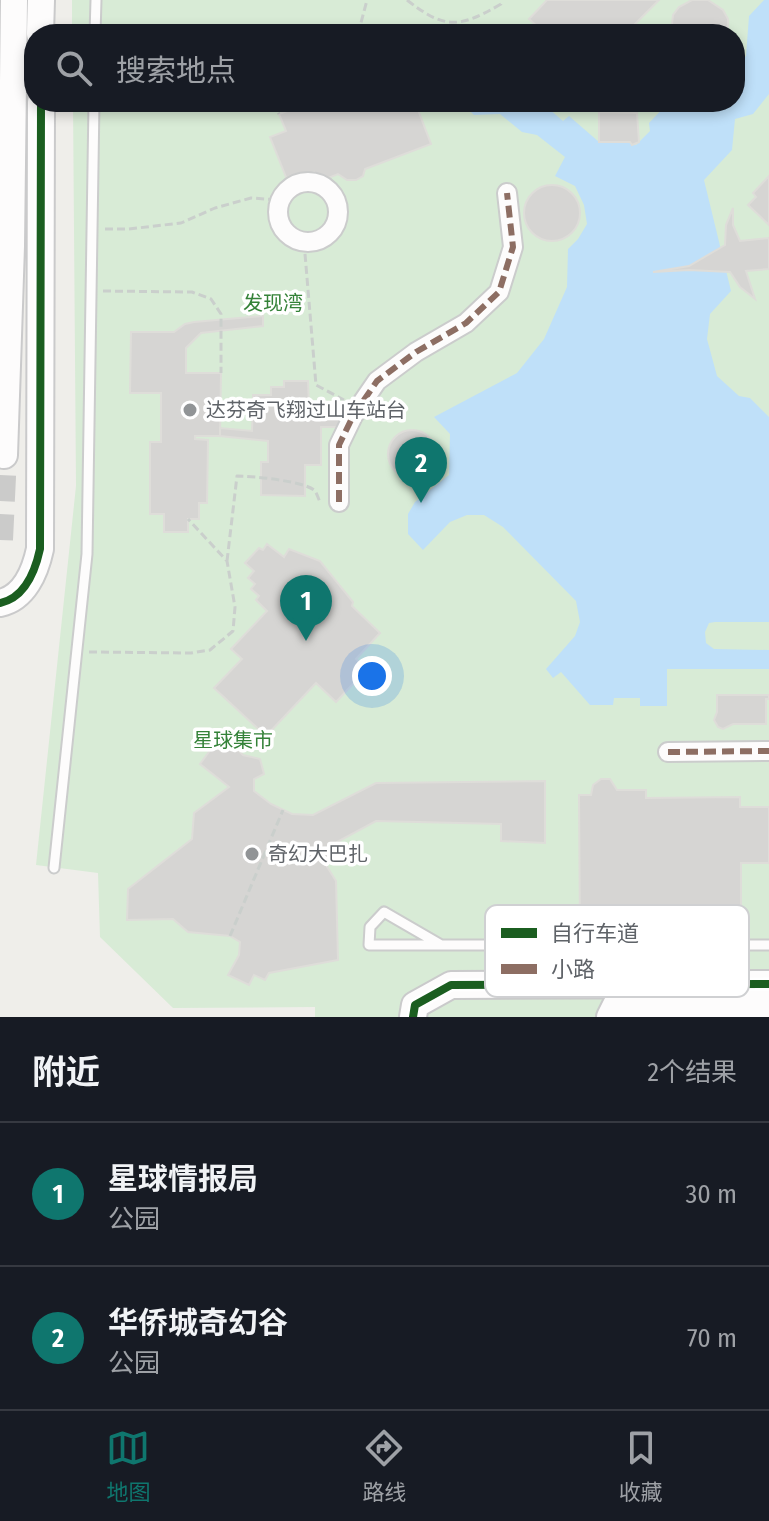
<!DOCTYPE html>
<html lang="zh">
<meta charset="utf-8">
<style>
:root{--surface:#171b24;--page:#20242c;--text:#f1f3f6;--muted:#9ea1a6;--line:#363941;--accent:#0f766e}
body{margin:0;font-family:"Fira Sans Condensed","Noto Sans SC",sans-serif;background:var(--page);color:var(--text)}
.you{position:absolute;left:372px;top:676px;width:28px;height:28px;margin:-20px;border:6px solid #fff;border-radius:50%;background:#1a73e8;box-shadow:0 0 0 12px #1a73e833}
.badge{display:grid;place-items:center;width:52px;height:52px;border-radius:50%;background:var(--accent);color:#fff;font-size:26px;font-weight:700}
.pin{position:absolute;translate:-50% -66px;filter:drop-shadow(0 2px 4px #0008)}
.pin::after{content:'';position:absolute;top:42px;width:28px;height:24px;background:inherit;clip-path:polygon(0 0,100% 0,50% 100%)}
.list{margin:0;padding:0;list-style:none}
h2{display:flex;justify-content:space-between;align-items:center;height:104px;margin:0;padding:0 32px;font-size:34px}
h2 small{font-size:26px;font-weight:400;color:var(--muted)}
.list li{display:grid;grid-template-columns:52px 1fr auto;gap:24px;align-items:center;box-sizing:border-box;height:144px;padding:0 32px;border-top:2px solid var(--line)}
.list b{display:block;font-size:30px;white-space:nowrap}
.list p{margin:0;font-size:26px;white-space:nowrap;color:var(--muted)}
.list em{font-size:26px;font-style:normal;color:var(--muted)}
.icon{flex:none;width:44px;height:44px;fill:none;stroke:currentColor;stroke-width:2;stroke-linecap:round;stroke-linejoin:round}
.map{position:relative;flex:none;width:769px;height:1017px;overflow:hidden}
.search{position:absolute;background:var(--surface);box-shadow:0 4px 12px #0003;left:24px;right:24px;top:24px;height:88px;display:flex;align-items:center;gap:20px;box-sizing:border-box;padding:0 28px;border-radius:32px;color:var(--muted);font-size:30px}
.sheet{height:392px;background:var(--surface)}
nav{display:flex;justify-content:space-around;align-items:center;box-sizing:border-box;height:112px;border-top:2px solid var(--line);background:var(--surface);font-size:22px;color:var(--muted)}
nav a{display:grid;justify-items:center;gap:4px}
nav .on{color:var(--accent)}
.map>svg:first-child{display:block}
.green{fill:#d8ebd6}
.water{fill:#bfe0f9}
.building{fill:#d6d5d3;stroke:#deddd9;stroke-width:2}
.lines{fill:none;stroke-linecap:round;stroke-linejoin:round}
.secondary-tunnel{stroke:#cbcbca;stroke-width:26;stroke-dasharray:26 13;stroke-linecap:butt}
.lane-casing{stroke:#cbcccc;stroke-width:13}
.street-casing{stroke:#cbcccc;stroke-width:22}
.secondary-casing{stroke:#cacacb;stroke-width:30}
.path{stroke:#cacfcc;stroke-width:3;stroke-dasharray:8 4;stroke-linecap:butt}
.lane{stroke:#fdfcfc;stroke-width:9}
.street{stroke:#fdfcfc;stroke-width:18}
.secondary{stroke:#fdfcfc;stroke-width:26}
.quiet{stroke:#8d6e63;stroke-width:6;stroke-dasharray:12 6;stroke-linecap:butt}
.cycleway-casing{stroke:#fff;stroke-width:13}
.cycleway{stroke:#1b5e20;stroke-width:8}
.poi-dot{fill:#919496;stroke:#fff;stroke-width:3}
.labels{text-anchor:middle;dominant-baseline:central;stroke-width:7;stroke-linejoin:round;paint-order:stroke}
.park-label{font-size:20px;fill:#348238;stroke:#fff}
.poi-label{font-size:20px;fill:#5f6368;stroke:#fff;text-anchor:start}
.key{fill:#fff;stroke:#cfd0d2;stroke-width:2}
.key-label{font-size:22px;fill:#5f6368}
</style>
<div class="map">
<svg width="769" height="1017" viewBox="0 0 769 1017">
<rect width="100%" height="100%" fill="#efeeea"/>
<path class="green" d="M72 0H769V1017H315V1007L173 1008 100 937 98 873 36 865 76 486 73 102H735V34H72Z"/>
<path class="water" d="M764 0H769V94L753 114 735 119 732 150 704 180 731 291 710 314 707 339 717 376 739 396 750 398 769 417V622H715L709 623 705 632 706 643 714 649 769 650V669H667V706H640V698H614L613 705H590L561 672 553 678 546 669 575 636 580 622 576 601 503 527 484 515H467L450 522 423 550 408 534V514L415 502 449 475 450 434 434 417 517 373 544 339 567 287 568 249 578 239 587 224 584 205 575 186 555 176 565 157 537 135 522 132 500 114 474 115 461 102H541L563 121 569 116 599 142H630L636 145 650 131 649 123 669 102H735V67L746 56 749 16Z"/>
<path class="building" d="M547 0H659L625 34H531L538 27 529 19Z
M692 0H708L723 10 728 19V34H671L673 15 679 7Z
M312 102H415L431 144 365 169 363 176 356 180H347L338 174 318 182 314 172 288 182 270 137 286 131 279 114Z
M599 112 637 113 639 142 632 145 630 142H599Z
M769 176V225L748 205 756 197 753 193Z
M524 213a28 28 0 1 1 56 0a28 28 0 1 1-56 0Z
M733 208V225L740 241 769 238V269L746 271 755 299 740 287 730 272 689 270 653 272 689 266 725 245 726 225Z
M263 316V326L201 333 186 348V373H221L220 436H195V439L208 440 207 503H199V519H188V532H164V514H150V442H161V393H130L131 332H174L185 324 194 322Z
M284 381H308L309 407H326V414H345V427H321V465H305V496L261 495V462H268V441L220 436V428L252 431 253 395H271V387H284Z
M388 454a24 24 0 1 1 48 0a24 24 0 1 1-48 0Z
M267 544 284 557 289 549 320 561 353 602 352 606 380 633 356 659 367 669 336 702 316 683 266 736 214 688 242 659 231 649 267 611 256 600 259 596 251 589 255 584 248 578 254 571 245 563 259 548 263 550Z
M717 695H769V699H766V724H733L723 729 718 727 714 720 717 712Z
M222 734 243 755 260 759 264 774 254 779V791L271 804 292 814 313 815 376 783 545 781V843L501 841V824L376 821 337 842 326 865 336 881 338 960 269 973 265 980 254 975 249 985 228 975 239 955 240 942 230 936 188 932 173 919 127 920 128 889 192 839 194 813 229 787 200 764Z
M601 779H610L617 790H646V798L740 797V807H769V863H741V933L580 934 579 795H591L593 785Z"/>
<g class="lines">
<path class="secondary-tunnel" d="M0 540 4 455"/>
<g class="lane-casing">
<path id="lane" d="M95 34 96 0
M54 868 87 554 94 102
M441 945 384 912 370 927 369 945H769"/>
</g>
<g class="street-casing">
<path id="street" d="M278 212a30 30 0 1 1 60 0a30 30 0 1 1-60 0Z
M339 502V445L353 416 377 381 416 352 466 323 499 292 513 247 507 193
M668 752 769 751"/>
</g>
<g class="secondary-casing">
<path id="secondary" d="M40 34 41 0
M4 455 11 246 14 0
M0 603C24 598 35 572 40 549L41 102
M413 1017 415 1005 451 985 769 984
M610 1017 616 1005 769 1006"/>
</g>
<path class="path" d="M407 0C445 30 460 28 501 4L502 0
M358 34 367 0
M273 102 279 114
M105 229H129L181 223 215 208 251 198 280 200
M304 242 316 385 344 400
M103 291 192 292 211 299 221 314V373
M227 561 237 476C252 476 303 481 314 490 317 493 318 498 320 502
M89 652 191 653 210 650 233 631 235 607 227 561 188 519
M230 936 283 810"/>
<use href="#lane" class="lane"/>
<use href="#street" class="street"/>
<use href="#secondary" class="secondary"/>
<path class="quiet" d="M339 502V445L353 416 377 381 416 352 466 323 499 292 513 247 507 193
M668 752 769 751"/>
<g class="cycleway-casing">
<path id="cycleway" d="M0 603C24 598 35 572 40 549L41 102
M413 1017 415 1005 451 985 769 984"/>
</g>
<use href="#cycleway" class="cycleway"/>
</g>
<g class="poi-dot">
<circle cx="190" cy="410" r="8"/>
<circle cx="252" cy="854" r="8"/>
</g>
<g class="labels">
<g class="park-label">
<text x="273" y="303">发现湾</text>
<text x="233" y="740">星球集市</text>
</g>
<g class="poi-label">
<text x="206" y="410">达芬奇飞翔过山车站台</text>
<text x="268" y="854">奇幻大巴扎</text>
</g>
</g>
<rect x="485" y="905" width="264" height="92" rx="12" class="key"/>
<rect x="501" y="928" width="36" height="10" fill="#1b5e20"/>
<rect x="501" y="964" width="36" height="10" fill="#8d6e63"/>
<g class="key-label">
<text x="551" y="941">自行车道</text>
<text x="551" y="977">小路</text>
</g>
</svg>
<div class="you"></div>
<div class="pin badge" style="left:306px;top:641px">1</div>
<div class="pin badge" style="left:421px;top:503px">2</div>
<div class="search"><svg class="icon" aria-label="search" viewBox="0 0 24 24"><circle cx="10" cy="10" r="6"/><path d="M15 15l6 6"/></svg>搜索地点</div>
</div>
<section class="sheet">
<h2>附近<small>2个结果</small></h2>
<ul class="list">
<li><span class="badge">1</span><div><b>星球情报局</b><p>公园</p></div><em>30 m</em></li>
<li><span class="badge">2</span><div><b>华侨城奇幻谷</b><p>公园</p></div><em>70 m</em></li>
</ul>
</section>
<nav>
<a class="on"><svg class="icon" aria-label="map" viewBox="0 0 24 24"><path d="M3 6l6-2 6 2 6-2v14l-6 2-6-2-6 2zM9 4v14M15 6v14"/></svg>地图</a>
<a><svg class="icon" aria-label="directions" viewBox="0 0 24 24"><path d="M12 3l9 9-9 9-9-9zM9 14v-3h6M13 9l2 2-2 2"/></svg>路线</a>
<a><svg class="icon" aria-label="saved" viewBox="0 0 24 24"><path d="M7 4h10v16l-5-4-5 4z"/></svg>收藏</a>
</nav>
